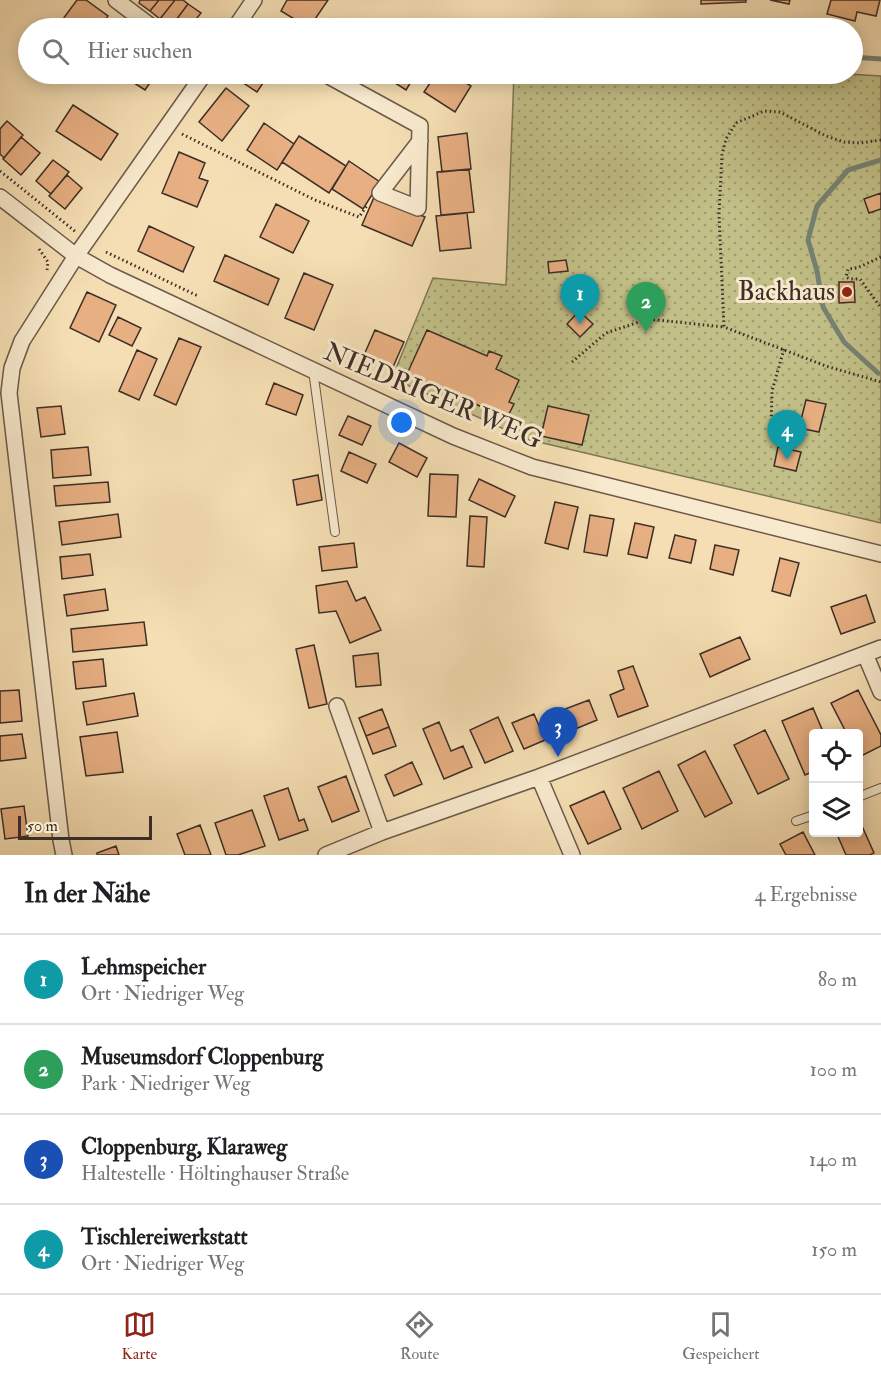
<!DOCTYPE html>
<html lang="de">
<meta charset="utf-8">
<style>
:root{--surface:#fff;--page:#f6f6f6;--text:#202124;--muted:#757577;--line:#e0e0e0;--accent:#8f2418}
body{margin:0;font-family:"IM FELL Double Pica",serif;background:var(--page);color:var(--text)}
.controls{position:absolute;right:18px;bottom:18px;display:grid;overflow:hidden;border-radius:6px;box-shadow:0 3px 15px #0003}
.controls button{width:54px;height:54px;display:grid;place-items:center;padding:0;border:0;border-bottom:2px solid var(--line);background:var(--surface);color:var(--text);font:30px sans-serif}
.scale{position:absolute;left:18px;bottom:15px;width:134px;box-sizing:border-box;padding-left:6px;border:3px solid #3d2e27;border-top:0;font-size:16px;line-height:21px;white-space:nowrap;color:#3d2e27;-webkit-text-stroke:4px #f8eace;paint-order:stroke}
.you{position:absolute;left:402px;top:423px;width:21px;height:21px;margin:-15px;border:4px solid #fff;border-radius:50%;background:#1a73e8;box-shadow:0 0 0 9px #1a73e833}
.badge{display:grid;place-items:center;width:39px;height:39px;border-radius:50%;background:var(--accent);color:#fff;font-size:20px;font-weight:700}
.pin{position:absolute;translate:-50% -50px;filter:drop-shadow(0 2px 3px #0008)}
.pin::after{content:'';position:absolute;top:32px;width:21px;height:18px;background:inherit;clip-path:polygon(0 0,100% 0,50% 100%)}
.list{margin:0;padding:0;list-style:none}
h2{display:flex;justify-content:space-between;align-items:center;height:78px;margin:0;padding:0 24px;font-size:26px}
h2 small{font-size:20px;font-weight:400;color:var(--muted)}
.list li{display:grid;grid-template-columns:39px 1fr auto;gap:18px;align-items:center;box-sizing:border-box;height:90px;padding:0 24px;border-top:2px solid var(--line)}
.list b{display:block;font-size:22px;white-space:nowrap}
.list p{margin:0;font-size:20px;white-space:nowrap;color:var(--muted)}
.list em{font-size:20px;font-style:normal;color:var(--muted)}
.icon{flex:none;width:33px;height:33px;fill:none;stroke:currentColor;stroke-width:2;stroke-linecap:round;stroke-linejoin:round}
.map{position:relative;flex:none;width:881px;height:855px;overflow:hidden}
.search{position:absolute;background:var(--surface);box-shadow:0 3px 15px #0003;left:18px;right:18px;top:18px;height:66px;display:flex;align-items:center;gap:15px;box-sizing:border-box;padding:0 21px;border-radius:33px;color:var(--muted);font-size:22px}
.sheet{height:438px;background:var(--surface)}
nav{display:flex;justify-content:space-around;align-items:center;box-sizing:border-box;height:84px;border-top:2px solid var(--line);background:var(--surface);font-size:16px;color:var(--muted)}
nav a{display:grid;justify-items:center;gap:3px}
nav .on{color:var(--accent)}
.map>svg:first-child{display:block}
.park{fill:url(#park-dots);stroke:#807758;stroke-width:1.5}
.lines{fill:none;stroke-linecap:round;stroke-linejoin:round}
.stream{stroke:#768376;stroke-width:5}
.building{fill:#e7af82;stroke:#3d2e27;stroke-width:1.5}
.lane-casing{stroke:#6b5a4a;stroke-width:10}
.street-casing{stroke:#6b5a4a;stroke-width:18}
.path{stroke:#3d2e27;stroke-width:3;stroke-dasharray:1.5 3;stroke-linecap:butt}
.lane{stroke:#f8eace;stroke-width:8}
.street{stroke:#f8eace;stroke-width:15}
.poi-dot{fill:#8f2418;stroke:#f8eace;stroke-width:2}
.labels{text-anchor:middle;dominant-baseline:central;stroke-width:6;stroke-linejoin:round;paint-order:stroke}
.poi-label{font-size:26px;fill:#3d2e27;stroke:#f8eace;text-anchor:end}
.street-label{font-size:26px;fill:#3d2e27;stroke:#f8eace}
</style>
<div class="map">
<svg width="881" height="855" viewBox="0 0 881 855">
<defs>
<pattern id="park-dots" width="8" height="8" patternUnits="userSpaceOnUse" patternTransform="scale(1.5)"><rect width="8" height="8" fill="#c2c088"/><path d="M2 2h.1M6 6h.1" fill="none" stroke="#9f9c6f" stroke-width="1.8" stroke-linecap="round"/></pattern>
</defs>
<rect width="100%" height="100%" fill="#f5deb3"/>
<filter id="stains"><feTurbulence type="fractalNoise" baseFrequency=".00333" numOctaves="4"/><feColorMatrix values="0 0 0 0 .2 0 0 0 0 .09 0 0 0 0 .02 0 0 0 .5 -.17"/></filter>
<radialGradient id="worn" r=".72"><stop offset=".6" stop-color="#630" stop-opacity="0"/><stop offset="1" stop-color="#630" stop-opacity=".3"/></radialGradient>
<path class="park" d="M514 74H848L881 76V523L526 439 392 378 433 278 506 285Z"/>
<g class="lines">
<path class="stream" d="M852 57 881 59
M878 373 844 342 823 307 817 271 808 240 817 206 848 170 881 160"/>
</g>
<path class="building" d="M77 0H86L108 16 99 28H68L60 23Z
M140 0H159L150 11 139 3Z
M159 0H175L160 19 150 11Z
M175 0H183L188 4 170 28 159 20Z
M287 0H328L309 28 281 11Z
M701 0H746V2L701 4Z
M770 0H790L789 4Z
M831 0H880L876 16 857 12 855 21 827 14Z
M188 4 201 13 189 28H170Z
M337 20 350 28H331Z
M120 74H156L145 90Z
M239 74H269L257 92 236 78Z
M381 74H416L406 90Z
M436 74H452L471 86 455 112 424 92Z
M226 88 249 106 222 141 199 122Z
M73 105 118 134 101 160 56 131Z
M7 121 23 135 4 158 0 154V129Z
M264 123 294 144 277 170 247 150Z
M467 133 471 169 442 172 438 137Z
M299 136 346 166 329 193 282 162Z
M21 137 40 153 21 175 3 159Z
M179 152 205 163 199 178 208 181 197 207 162 193Z
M53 160 69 172 51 194 36 181Z
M349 161 380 182 363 209 332 189Z
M469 169 474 212 441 215 437 172Z
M67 175 82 188 65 209 49 196Z
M881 193V209L869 213 864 199Z
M375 195 425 217 412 246 362 225Z
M276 204 309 221 293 253 260 237Z
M467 213 471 248 440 251 436 216Z
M149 226 194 247 183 272 138 251Z
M225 255 279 279 268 305 214 281Z
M566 260 568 271 549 273 548 262Z
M304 273 333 285 314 330 285 318Z
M839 282H854L855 302 839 303Z
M87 292 116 305 99 342 70 328Z
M579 311 593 324 580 337 567 324Z
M118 317 141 328 132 346 109 335Z
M375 330 404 342 393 367 364 355Z
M427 330 487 356 489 351 502 356 496 369 519 380 509 402 514 404 507 418 407 374Z
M179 338 201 347 176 405 154 395Z
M137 350 157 359 139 400 119 391Z
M274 383 303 395 296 415 266 404Z
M806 400 826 404 819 432 799 428Z
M61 406 65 434 41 437 37 408Z
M548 406 589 415 582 445 541 436Z
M348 416 371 426 362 445 339 435Z
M399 443 427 458 417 477 389 462Z
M88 447 91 475 53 478 51 450Z
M778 447 801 452 796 471 774 466Z
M349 452 376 464 367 483 341 471Z
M430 474 458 475 456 517 428 516Z
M318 475 322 500 297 505 293 480Z
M479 479 515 496 505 517 469 500Z
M108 482 110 502 56 506 54 486Z
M555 502 578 507 568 549 545 543Z
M118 514 121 537 62 545 59 522Z
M590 515 614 519 607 556 584 552Z
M470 516 487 517 484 567 467 566Z
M635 523 654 527 647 558 628 554Z
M675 535 696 540 691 563 669 558Z
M354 543 357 567 322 571 319 547Z
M715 545 739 550 733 575 710 569Z
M90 554 93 575 62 579 60 557Z
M780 558 799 563 790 596 772 591Z
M347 581 356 601 365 597 381 630 350 643 336 611 319 613 316 586Z
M105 589 108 610 67 616 64 595Z
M866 595 875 622 841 634 831 607Z
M144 622 147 645 73 652 71 629Z
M740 637 750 659 710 677 700 654Z
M314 645 327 704 309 708 296 649Z
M378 653 381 685 356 687 353 656Z
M103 659 106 686 76 689 73 662Z
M633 666 648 706 618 717 610 695 624 689 618 671Z
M19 690 22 721 0 723V691Z
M858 690 881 735V746L859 757 858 734H847L831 703Z
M134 693 138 716 87 725 83 702Z
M589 700 597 720 568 732 560 711Z
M813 708 824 734H814V771L805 775 782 721Z
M382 709 389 727 366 736 359 718Z
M534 714 545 740 524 749 512 723Z
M498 717 513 751 485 763 470 730Z
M439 722 451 751 463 746 472 767 444 779 423 729Z
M389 727 396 746 373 754 366 736Z
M765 730 789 779 758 794 734 745Z
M117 732 123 772 86 776 80 737Z
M22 734 26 758 0 761V736Z
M705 751 732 803 705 817 678 765Z
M412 762 422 784 394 796 385 775Z
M659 771 678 811 642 829 623 788Z
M346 776 359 811 332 822 318 787Z
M288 788 299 821 304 819 308 830 279 840 264 796Z
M604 791 621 829 588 844 570 806Z
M24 806 28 836 5 839 1 809Z
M252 810 265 846 238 855H226L215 823Z
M858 817 874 853 870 855H846L836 832H858Z
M200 825 211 855H185L177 834Z
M803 832 815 855H786L780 844Z
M116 846 119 855H97V853Z"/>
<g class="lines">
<g class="lane-casing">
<path id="lane" d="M313 370 335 532
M858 797 881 788
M796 821 814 815"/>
</g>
<g class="street-casing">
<path id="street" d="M116 0 153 28
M235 28 254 0
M325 74 420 126 418 208 380 193 420 141
M0 197 76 256 110 275 453 436 532 467 881 554
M865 654 881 692
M337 706 382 832
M539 777 572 855
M64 855 61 840 9 393 12 368 22 341 76 256 204 74
M326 855 382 832 539 777 881 648"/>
</g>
<path class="path" d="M182 134 315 200 359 217 368 204
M881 140 860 143 844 142 826 136 780 112 764 111 736 123 726 139 722 155 719 214 724 327 826 366 881 382
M0 171 76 232
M39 249 48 262 47 270
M106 252 198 296
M881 257 857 268 848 269 846 277 850 279H860L881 308
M784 349 772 391 771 430 797 438
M572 362 606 333 648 319 724 327"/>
<use href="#lane" class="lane"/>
<use href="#street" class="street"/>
</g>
<circle class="poi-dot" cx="847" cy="292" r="6"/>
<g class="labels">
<g class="poi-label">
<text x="835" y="292">Backhaus</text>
</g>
<g class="street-label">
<text transform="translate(433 396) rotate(23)">NIEDRIGER WEG</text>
</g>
</g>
<rect width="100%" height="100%" filter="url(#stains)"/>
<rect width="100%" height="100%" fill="url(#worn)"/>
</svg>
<div class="controls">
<button><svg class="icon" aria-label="locate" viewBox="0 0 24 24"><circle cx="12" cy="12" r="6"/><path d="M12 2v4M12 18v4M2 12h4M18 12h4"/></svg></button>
<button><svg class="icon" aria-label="layers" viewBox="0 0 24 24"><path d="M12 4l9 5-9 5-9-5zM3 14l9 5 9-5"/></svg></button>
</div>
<div class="scale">50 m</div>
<div class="you"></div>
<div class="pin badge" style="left:580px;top:324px;background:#0f9aa8">1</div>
<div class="pin badge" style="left:646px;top:332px;background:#2e9e5b">2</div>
<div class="pin badge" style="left:558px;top:757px;background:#1a4fb4">3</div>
<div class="pin badge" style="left:787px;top:460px;background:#0f9aa8">4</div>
<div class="search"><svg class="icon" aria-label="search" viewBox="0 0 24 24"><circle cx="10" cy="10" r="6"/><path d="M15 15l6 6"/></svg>Hier suchen</div>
</div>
<section class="sheet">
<h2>In der Nähe<small>4 Ergebnisse</small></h2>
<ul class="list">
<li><span class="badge" style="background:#0f9aa8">1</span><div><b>Lehmspeicher</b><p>Ort · Niedriger Weg</p></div><em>80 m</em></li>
<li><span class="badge" style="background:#2e9e5b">2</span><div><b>Museumsdorf Cloppenburg</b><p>Park · Niedriger Weg</p></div><em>100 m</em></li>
<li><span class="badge" style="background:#1a4fb4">3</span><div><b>Cloppenburg, Klaraweg</b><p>Haltestelle · Höltinghauser Straße</p></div><em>140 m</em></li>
<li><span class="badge" style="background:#0f9aa8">4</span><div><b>Tischlereiwerkstatt</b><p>Ort · Niedriger Weg</p></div><em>150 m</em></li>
</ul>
</section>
<nav>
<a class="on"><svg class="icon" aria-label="map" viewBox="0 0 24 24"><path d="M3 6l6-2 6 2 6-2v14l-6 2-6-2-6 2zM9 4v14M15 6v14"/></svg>Karte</a>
<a><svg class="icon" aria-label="directions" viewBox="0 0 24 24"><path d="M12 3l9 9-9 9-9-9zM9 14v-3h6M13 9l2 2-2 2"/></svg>Route</a>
<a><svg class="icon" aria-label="saved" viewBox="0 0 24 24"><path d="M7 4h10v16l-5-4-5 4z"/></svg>Gespeichert</a>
</nav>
